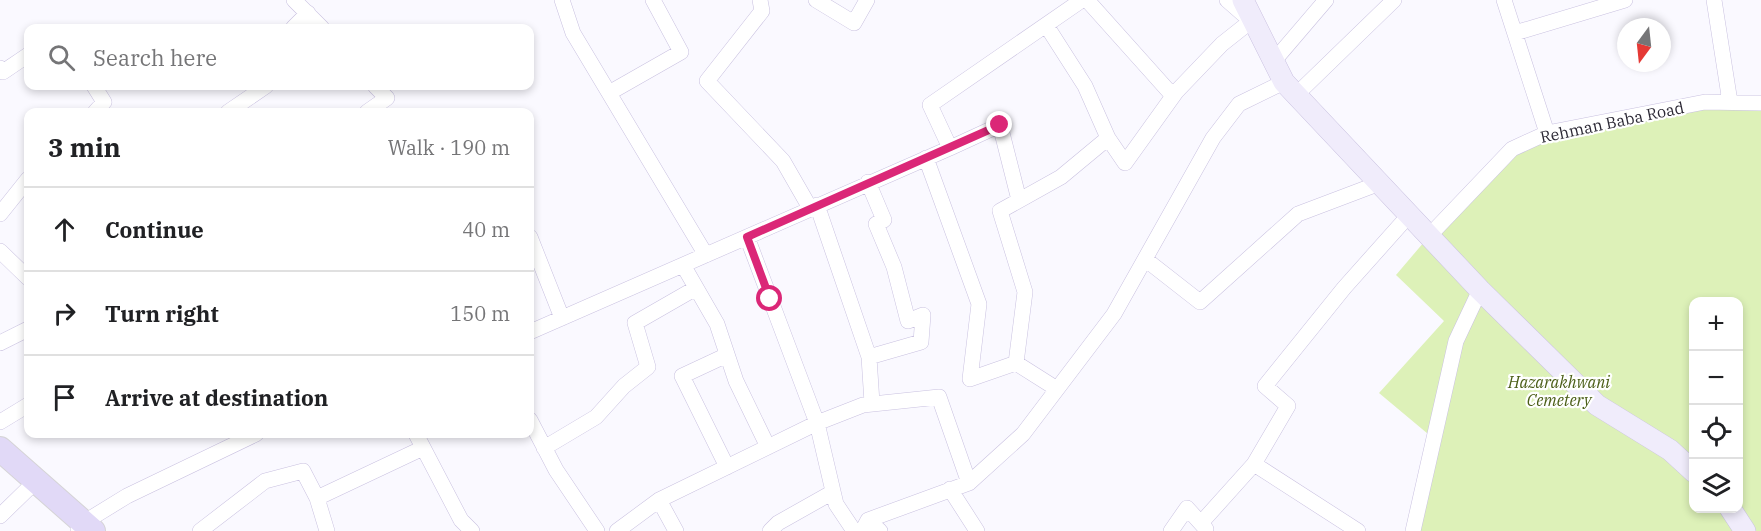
<!DOCTYPE html>
<meta charset="utf-8">
<style>
:root{--surface:#fff;--page:#f6f6f6;--text:#202124;--muted:#757577;--line:#e0e0e0}
body{margin:0;font-family:"IBM Plex Serif",serif;background:var(--page);color:var(--text)}
.controls{position:absolute;right:18px;bottom:18px;display:grid;overflow:hidden;border-radius:12px;box-shadow:0 3px 9px #0003}
.controls button{width:54px;height:54px;display:grid;place-items:center;padding:0;border:0;border-bottom:2px solid var(--line);background:var(--surface);color:var(--text);font:30px sans-serif}
.compass{position:absolute;left:1617px;top:18px;width:54px;height:54px;border-radius:50%;background:var(--surface);box-shadow:0 3px 9px #0003;rotate:195deg}
.stop{position:absolute;width:18px;height:18px;margin:-14px;border:4px solid #db2777;border-radius:50%;background:#fff}
.stop.end{background:#db2777;border-color:#fff;box-shadow:0 2px 6px #0008}
.list{margin:0;padding:0;list-style:none}
h2{display:flex;justify-content:space-between;align-items:center;height:78px;margin:0;padding:0 24px;font-size:26px}
h2 small{font-size:20px;font-weight:400;color:var(--muted)}
.list li{display:grid;grid-template-columns:39px 1fr auto;gap:18px;align-items:center;box-sizing:border-box;height:84px;padding:0 24px;border-top:2px solid var(--line)}
.list b{display:block;font-size:22px;white-space:nowrap}
.list em{font-size:20px;font-style:normal;color:var(--muted)}
.icon{flex:none;width:33px;height:33px;fill:none;stroke:currentColor;stroke-width:2;stroke-linecap:round;stroke-linejoin:round}
.map{position:relative;flex:none;width:1761px;height:531px;overflow:hidden}
.search{position:absolute;background:var(--surface);box-shadow:0 3px 9px #0003;left:24px;top:24px;width:510px;height:66px;display:flex;align-items:center;gap:15px;box-sizing:border-box;padding:0 21px;border-radius:12px;color:var(--muted);font-size:22px}
.panel{position:absolute;background:var(--surface);box-shadow:0 3px 9px #0003;left:24px;top:108px;width:510px;height:330px;border-radius:12px}
.map>svg:first-child{display:block}
.green{fill:#ddf1b8;fill-rule:evenodd}
.lines{fill:none;stroke-linecap:round;stroke-linejoin:round}
.minor-casing{stroke:#c9c1e0;stroke-width:16}
.secondary-casing{stroke:#c9c1e0;stroke-width:22}
.primary-casing{stroke:#d5d4d6;stroke-width:26}
.minor{stroke:#fff;stroke-width:15}
.secondary{stroke:#f0ecfb;stroke-width:21}
.primary{stroke:#e1d9f7;stroke-width:24}
.route{stroke:#db2777;stroke-width:8}
.labels{text-anchor:middle;dominant-baseline:central;stroke-width:4.5;stroke-linejoin:round;paint-order:stroke}
.street-label{font-size:16px;fill:#2b2834;stroke:#fff}
.park-label{font-size:16px;font-style:italic;fill:#4b5e17;stroke:#fff}
</style>
<div class="map">
<svg width="1761" height="531" viewBox="0 0 1761 531">
<rect width="100%" height="100%" fill="#faf9ff"/>
<path class="green" d="M1705 102 1761 103V531H1413L1434 439 1379 393 1444 321 1396 275 1430 235 1512 149ZM1694 302H1738V508H1694Z"/>
<g class="lines">
<g class="minor-casing">
<path id="minor" d="M294 0 322 28
M562 0 573 33 706 255
M760 0 762 11 707 81 783 161 810 208
M816 0 854 23 867 0
M1087 0 1173 96
M1504 0 1547 133
M1714 0 1730 102
M1046 25 1085 86 1108 138 1125 163 1176 92 1222 44 1251 21 1227 0
M293 28 308 13
M1515 33 1625 0
M1273 62 1326 0
M0 68 3 72 28 55
M94 86 104 102 95 112
M609 93 681 52 653 0
M1296 95 1394 0
M228 112 266 86
M367 112 387 98 375 86
M950 148 1000 125 1019 200
M926 158 979 304 970 379 1016 363 1057 389
M868 182 884 220 876 224 894 267 908 321 923 315 921 342 869 357
M817 205 869 357 872 403
M0 214 28 179
M1430 235 1512 149 1547 133 1705 102 1761 103
M530 237 562 318
M747 237 817 423 836 504 854 531
M0 251 28 278
M1145 259 1200 302 1298 214 1380 183
M683 265 717 324 736 381 768 447
M530 332 950 148 930 105 1082 0
M0 343 28 329
M727 355 682 376 727 467
M1016 363 1025 292 1000 211 1061 177 1108 138
M530 420 556 470 597 531
M0 422 28 405
M416 434 461 520 472 531
M544 448 596 417 624 386 648 367 635 323 696 288
M1254 464 1358 531
M950 489 977 531
M317 498 327 531
M659 500 676 531
M0 516 36 481
M868 520 880 531
M1201 523 1254 464 1288 406 1265 386 1344 288 1410 214
M78 529 83 523 127 496 256 434
M200 531 265 481 303 471 317 498 423 448
M617 531 659 500 817 423 863 405 939 397 969 483
M770 531 778 523 833 492
M862 531 868 520 969 483 1023 434 1114 314 1213 138 1239 104 1284 82
M1171 531 1187 508 1206 529
M1413 531 1456 341 1480 290"/>
</g>
<g class="secondary-casing">
<path id="secondary" d="M1243 0 1284 82 1480 290 1597 405 1670 450 1694 472
M1730 508 1745 531"/>
</g>
<g class="primary-casing">
<path id="primary" d="M0 449 93 531"/>
</g>
<use href="#minor" class="minor"/>
<use href="#secondary" class="secondary"/>
<use href="#primary" class="primary"/>
</g>
<g class="lines">
<path class="route" d="M770 299 747 237 1000 125"/>
</g>
<g class="labels">
<g class="street-label">
<text transform="translate(1612 122) rotate(-12)">Rehman Baba Road</text>
</g>
<g class="park-label">
<text x="1559" y="382">Hazarakhwani<tspan x="1559" dy="18">Cemetery</tspan></text>
</g>
</g>
</svg>
<div class="controls">
<button>+</button>
<button>−</button>
<button><svg class="icon" aria-label="locate" viewBox="0 0 24 24"><circle cx="12" cy="12" r="6"/><path d="M12 2v4M12 18v4M2 12h4M18 12h4"/></svg></button>
<button><svg class="icon" aria-label="layers" viewBox="0 0 24 24"><path d="M12 4l9 5-9 5-9-5zM3 14l9 5 9-5"/></svg></button>
</div>
<svg class="compass" viewBox="-18 -18 36 36"><path d="M0-13l5 13h-10z" fill="#e53935"/><path d="M0 13l5-13h-10z" fill="#757577"/></svg>
<div class="stop" style="left:770px;top:299px"></div>
<div class="stop end" style="left:1000px;top:125px"></div>
<div class="search"><svg class="icon" aria-label="search" viewBox="0 0 24 24"><circle cx="10" cy="10" r="6"/><path d="M15 15l6 6"/></svg>Search here</div>
<section class="panel">
<h2>3 min<small>Walk · 190 m</small></h2>
<ul class="list">
<li><svg class="icon" aria-label="ahead" viewBox="0 0 24 24"><path d="M12 20V5M6 11l6-6 6 6"/></svg><div><b>Continue</b></div><em>40 m</em></li>
<li><svg class="icon" aria-label="right" viewBox="0 0 24 24"><path d="M7 20v-9h11M14 6l5 5-5 5"/></svg><div><b>Turn right</b></div><em>150 m</em></li>
<li><svg class="icon" aria-label="arrive" viewBox="0 0 24 24"><path d="M6 21V4h12l-3 4 3 4H6"/></svg><div><b>Arrive at destination</b></div></li>
</ul>
</section>
</div>
